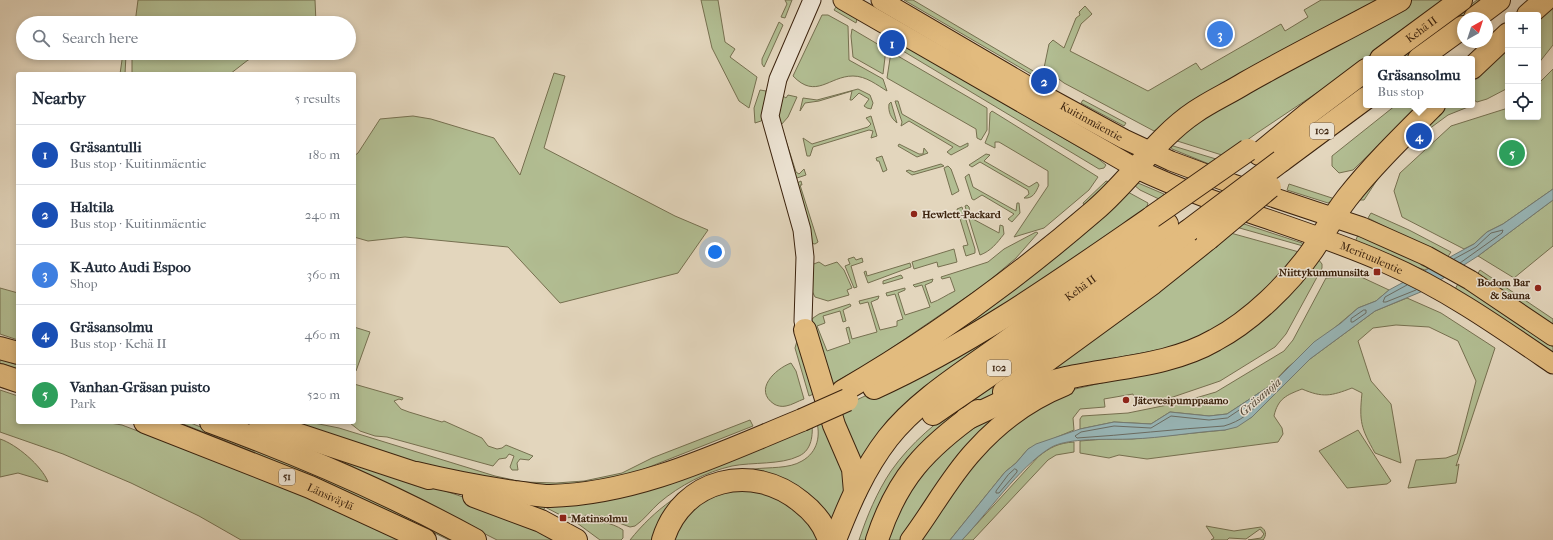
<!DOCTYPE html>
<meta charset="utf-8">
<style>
:root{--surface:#fff;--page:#f2f2f3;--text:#1f2937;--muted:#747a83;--line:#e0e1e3;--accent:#8f2418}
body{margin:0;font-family:"IM FELL French Canon",serif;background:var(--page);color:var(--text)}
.controls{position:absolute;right:12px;top:12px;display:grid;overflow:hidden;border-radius:4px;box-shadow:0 2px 6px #0003}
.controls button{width:36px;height:36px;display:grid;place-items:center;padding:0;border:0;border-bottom:1px solid var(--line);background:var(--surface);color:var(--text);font:20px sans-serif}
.compass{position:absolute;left:1457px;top:12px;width:36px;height:36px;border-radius:50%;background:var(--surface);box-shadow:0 2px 6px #0003;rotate:39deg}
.you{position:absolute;left:715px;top:252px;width:14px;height:14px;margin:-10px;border:3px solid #fff;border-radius:50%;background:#1a73e8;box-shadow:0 0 0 6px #1a73e833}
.badge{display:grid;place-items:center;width:26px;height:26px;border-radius:50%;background:var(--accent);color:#fff;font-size:13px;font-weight:700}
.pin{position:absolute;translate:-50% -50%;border:2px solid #fff;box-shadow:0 1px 4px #0006}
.popup{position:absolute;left:1363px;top:56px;width:112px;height:52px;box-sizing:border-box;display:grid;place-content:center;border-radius:4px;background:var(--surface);filter:drop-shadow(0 1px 3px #0005);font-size:13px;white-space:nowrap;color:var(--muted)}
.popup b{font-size:15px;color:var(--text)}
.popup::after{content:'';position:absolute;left:50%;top:100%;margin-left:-8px;border:8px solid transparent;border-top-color:var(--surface)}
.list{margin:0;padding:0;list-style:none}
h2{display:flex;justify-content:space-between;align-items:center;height:52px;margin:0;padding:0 16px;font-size:17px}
h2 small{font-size:13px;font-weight:400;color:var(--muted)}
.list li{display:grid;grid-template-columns:26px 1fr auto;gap:12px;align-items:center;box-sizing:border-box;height:60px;padding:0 16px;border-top:1px solid var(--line)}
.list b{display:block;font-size:15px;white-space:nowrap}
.list p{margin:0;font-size:13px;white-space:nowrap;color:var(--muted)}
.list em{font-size:13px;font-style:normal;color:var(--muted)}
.icon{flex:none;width:22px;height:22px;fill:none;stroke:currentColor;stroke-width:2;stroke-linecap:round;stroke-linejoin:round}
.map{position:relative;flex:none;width:1553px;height:540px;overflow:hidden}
.search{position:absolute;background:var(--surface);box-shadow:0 2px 6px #0003;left:16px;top:16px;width:340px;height:44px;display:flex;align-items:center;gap:10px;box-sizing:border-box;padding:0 14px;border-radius:22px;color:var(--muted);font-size:15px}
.panel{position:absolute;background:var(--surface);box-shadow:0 2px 6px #0003;left:16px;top:72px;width:340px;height:352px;border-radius:4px}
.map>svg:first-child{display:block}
.green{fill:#b2be93;stroke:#767050}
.water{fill:#98b7b9;stroke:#737b74}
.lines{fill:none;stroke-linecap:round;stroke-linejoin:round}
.shore{stroke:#6a6c63;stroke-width:1}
.secondary-casing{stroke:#3b220d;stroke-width:19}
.primary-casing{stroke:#3b220d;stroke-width:21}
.highway-casing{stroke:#3b220d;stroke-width:24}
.secondary{stroke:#ede4d4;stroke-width:17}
.primary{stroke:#e2bb7e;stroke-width:19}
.highway{stroke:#e2bb7e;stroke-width:22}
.highway-bridge-casing{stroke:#3b220d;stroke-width:24;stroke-linecap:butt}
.highway-bridge{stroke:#e2bb7e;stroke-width:22}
.poi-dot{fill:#8f2418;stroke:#ede4d4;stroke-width:1.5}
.labels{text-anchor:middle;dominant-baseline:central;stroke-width:3;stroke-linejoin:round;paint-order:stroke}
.shield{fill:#ede4d4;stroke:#705c49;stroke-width:1}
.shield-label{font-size:10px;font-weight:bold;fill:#3b220d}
.street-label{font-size:11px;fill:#3b220d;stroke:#ede4d4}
.poi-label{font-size:11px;font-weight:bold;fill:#3b220d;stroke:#ede4d4;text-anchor:start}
.water-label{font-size:12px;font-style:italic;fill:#524738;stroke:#ede4d4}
</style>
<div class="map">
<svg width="1553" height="540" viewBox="0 0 1553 540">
<rect width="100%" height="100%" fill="#e3d6bd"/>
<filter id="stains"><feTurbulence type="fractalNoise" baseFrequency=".005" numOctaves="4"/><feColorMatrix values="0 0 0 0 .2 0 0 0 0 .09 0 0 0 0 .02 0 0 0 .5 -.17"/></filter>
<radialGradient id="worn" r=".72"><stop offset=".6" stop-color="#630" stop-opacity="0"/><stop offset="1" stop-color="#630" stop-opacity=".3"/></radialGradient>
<path class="green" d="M138 0H315L316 23H135Z
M701 0H718L725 42 735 49 730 57 757 77 749 108 739 101 712 48Z
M785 0H792L785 18 781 17 787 4Z
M904 0H913L1040 75 1038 78Z
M1321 0H1388L1154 131 1064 83 1044 68 1049 44 1053 40 1064 48 1076 18 1080 15 1079 12 1085 6 1092 14 1081 24 1070 51 1148 91 1196 63 1201 70 1281 24 1285 31 1308 17 1304 10Z
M1409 0H1446L1333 82 1257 133 1225 156 1174 140 1184 130Z
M1477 0H1485L1405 59H1398Z
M1553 0V45L1538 64V15Z
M836 7 857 19 856 23 834 10Z
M822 15H828L848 26 849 60 883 79 887 91C877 85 866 76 853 76 829 76 816 100 793 76Z
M779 22 783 25 764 67 762 64V59Z
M852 29 886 49 883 74 853 57 851 36Z
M1508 42V88L1487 99 1477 102 1474 100 1473 105 1448 115 1429 129H1424L1444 105H1472V76Z
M901 44 1096 157 1106 165 1104 168 1099 169 898 48Z
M891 52 987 108V130L981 140 977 138 976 129 887 78Z
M121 53H125L126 55 125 74H120L122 60Z
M132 53H268L248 60 230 74H132Z
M1553 69V189L1503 224 1487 232 1474 244 1464 249 1402 217 1394 191 1400 173 1451 126 1508 108V117H1538V84Z
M554 73 565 76 544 148 675 216 708 230 678 273 560 303 508 247 405 237 368 241 354 237V156L358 153 380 119 413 116 431 119 494 138 520 175Z
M858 89 870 95 873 103 871 109 867 108 864 106 869 99 859 93 852 100H850L852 91 819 101 805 103 800 111 803 98 817 100Z
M760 90 766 91 764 118 761 121 755 123 754 108Z
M788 95 797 97 788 117 781 125 796 172 799 174 804 169 806 175 794 179 777 122 783 96 786 98Z
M1083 100 1126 123 1124 126 1081 103Z
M895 101H898L902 114 960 147 968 143V146L951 155 947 152 953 147 909 121 901 126 902 122Z
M891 102 897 123C891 118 888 112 889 104Z
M1396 105H1420L1353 170 1339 173 1332 166V156Z
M992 111 1098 177 1089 190 1044 228 1014 237 1048 186V171L999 142H995V148L985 143 989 133 990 113Z
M871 116 877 136 871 138 873 131 869 130 813 147 810 156H807L803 138 812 144 868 127 871 124 866 118Z
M899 144 919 154H923L924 148 928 153 917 157 898 146Z
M1170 145 1216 159 1214 166 1172 149Z
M986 154 990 155 984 161 1029 187 1037 182 1039 185C1036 192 1033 199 1024 198L1029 194 1028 190 980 162 972 167 969 165Z
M882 156 887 170 883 172 879 161H877L876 158Z
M941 164 944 166 912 175 906 171 909 170 914 172Z
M948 166 951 169 959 191 952 195 944 168Z
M969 174 973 187 1016 211 1017 203H1019L1020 213 1012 222 1008 219 1014 214 982 195 974 200 972 199 965 177Z
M1379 177 1364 200H1356Z
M801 181 802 185H800L817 239 818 242 815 244 810 243 795 184Z
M1106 181 1110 182 1085 207 1083 203Z
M1138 183 1164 194 1161 200 1140 190 1134 185Z
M1289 184 1335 199 1328 203 1287 190Z
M1126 191 1148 203 1145 214 973 328 917 352Z
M1553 200V246L1514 278 1478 256Z
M967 205 969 207 971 218 999 233 1000 225 1003 226 1004 234C997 243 991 251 980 255L965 206Z
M962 207 975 249V253L966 256 963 246 968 245 957 209Z
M1371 213 1409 230 1451 252 1447 258 1368 218Z
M1238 222 1302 243 1303 246 1236 227Z
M1036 232 1038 233 1016 258 984 285 874 360 827 387 810 323 813 318 819 314 850 304 851 306 843 310 846 321 843 322 840 311 823 316 825 323 817 326 827 351 850 343 846 328 849 327 852 339 877 332 868 302 860 304 859 301 879 296 878 299 871 302 880 330 897 326V321L903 319 895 294 887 296 886 293 905 288V290L898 293 905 315 930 307 922 285 915 287 913 285 933 279 932 282 925 285 931 303C940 300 946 295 955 291L950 277 942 279 941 277 988 262 1004 249Z
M1227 232 1299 252 1273 284 1220 329 1169 348 1099 361 1025 384Z
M1358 235 1419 261 1421 265 1429 268 1425 270 1416 267 1355 242Z
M954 249 957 262 938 267 937 262 914 269 912 262Z
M854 257 856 260 862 258 863 262 851 266 857 287 854 288 845 266 850 264 848 259Z
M1318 259 1322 264V268L1286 334 1275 347 1220 381 1170 398 1136 405 1133 394 1104 399 1105 407 1080 409 1073 418 1074 430 1028 449 1016 463 1005 472 950 540H917L974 459 1003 430 1071 390 1162 369Z
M819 262 825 266 837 262 844 270 852 288 847 290 849 295 828 301 815 297 811 289V265Z
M910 263 911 267 868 283 864 272 866 271 867 276Z
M1480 270 1553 319V326L1477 275Z
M901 275 903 278 883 284V281Z
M1359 276 1389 290 1376 301 1358 308 1287 368 1271 385 1227 414 1209 416 1170 412 1151 424 1114 422 1080 429V419L1082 416 1128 413 1182 402 1216 392 1284 351 1293 340 1326 278Z
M1458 284 1483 299 1553 347V354L1455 289Z
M0 288 18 293V340L0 334Z
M1407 298 1441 313 1495 348 1456 466 1459 464 1456 483 1408 488 1416 460 1446 458 1457 454 1476 381 1458 341 1429 327 1396 325 1373 328 1358 341 1371 381 1391 404 1401 463 1375 453C1361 428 1359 422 1362 393L1352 388C1331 396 1323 398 1302 389 1287 395 1278 398 1274 416L1282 428 1283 434 1278 442 1147 459 1119 455 1109 458 1080 453V441L1105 439H1132L1225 430 1252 417 1310 359 1375 311Z
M1053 299 859 472 835 410 925 368Z
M354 327 370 332 356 371H354Z
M797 341 801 342 820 391 809 396 795 348Z
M1054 350 961 417 871 540H859C867 516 877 492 891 471 931 414 996 384 1054 350Z
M0 359 18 365V369L0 363Z
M791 363 796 371 804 399C798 401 792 405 786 406 782 407 777 406 774 404 753 390 775 369 791 363Z
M354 384 403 398 402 400 399 399 394 401 401 409 409 412 442 422 444 421 482 438 488 446 497 449 502 448 506 445 533 456 529 460 520 459 517 463 518 470H512L510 467 514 456 509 454 506 458 499 459 493 466 387 437 375 436 360 431 350 423 333 422H354Z
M0 390 18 396V422H104L122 425 284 487 400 540H241L199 516 131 483 63 454 0 432Z
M1001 409 903 540H884L887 527 920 476 957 439Z
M827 416 848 482 832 522 816 508 725 477 659 540H630C654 510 685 487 721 475 731 471 744 471 754 469 769 467 789 469 802 461 818 452 821 435 816 419Z
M750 420 753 426 596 488 480 482 280 422H309L339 428 495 476 523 482 556 483 584 481 622 473 652 458Z
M178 422H188L310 470 458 540H449C360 496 270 458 178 422Z
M243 422 504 511 566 540H497L448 515Z
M812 422C813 435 812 450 799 456 781 465 752 462 732 466 706 472 680 485 659 503 651 510 644 520 635 526L630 527 600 516 588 515 566 518 545 507 543 511 500 497 537 502Z
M1358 430 1391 481 1387 484 1347 488 1319 451Z
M0 439C16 444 42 466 48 482L18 473 0 477Z
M1074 442V452L1056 455 1048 460 973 540H962L1038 457C1050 447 1059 443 1074 442Z
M741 485 790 500 822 540H670L691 507Z
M584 521C598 521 611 522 623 530V538L621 540H600L577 523Z
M1206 526 1234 531 1261 527C1266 530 1267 535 1263 540H1248L1261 538 1264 534 1260 529 1246 539 1229 538 1227 540H1211L1214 538Z"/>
<path class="water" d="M1553 189V200L1478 256 1423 291 1375 311 1310 359 1252 417 1237 427 1225 430C1194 432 1162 438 1131 439 1111 440 1067 437 1050 448 1019 467 988 513 962 540H950L1005 472 1016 463 1028 449 1036 444 1080 429 1114 422 1151 424 1170 412 1209 416 1227 414 1271 385 1314 342 1341 323 1358 308 1376 301 1389 290 1474 244 1487 232 1503 224Z"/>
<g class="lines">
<path class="shore" d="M1454 259 1476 247 1491 233 1503 230 1502 233 1460 263
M1407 285 1385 297 1383 302H1386L1416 290
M1364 310H1366V313L1353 322H1351V319Z
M1258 398 1261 401C1250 413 1241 421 1224 426 1175 429 1126 435 1077 438L1075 436 1081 432 1114 426 1151 428 1171 416 1209 420 1227 418Z
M1015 469 1017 470V472L999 493H996V491L1008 475Z"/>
<g class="secondary-casing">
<path id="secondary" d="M805 330 803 321 805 257 802 230 770 116 778 79 812 0"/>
</g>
<g class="primary-casing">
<g id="primary">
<path id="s1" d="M843 0 1137 169C1217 207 1304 227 1385 263 1445 289 1499 327 1553 364"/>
<path id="s2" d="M881 0 1038 92 1124 139 1171 161 1233 184 1362 227 1427 256 1470 280 1553 336"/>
<path d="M910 540C932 511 949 478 974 451 999 423 1030 400 1065 386"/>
</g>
</g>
<g class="highway-casing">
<g id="highway">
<path d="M1528 15 1545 0"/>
<path d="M1475 18 1499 0"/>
<path id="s3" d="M1381 59 1461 0"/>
<path d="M1419 59 1463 27"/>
<path d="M1472 68 1508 34"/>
<path d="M1259 154 1309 113 1366 70"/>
<path d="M1281 161 1366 98"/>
<path d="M805 330 834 425 853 469 855 492"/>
<path d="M0 348 18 353"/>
<path d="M0 375 18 381"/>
<path d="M874 388C973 343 1061 280 1151 218"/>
<path d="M843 391C933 339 1015 279 1094 211 1130 181 1156 138 1195 112 1211 101 1229 93 1245 83 1296 54 1349 28 1400 0"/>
<path d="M1004 392 1153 283 1208 239"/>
<path d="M933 414 1035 344 1188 231"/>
<path d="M966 419C998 405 1031 386 1066 378 1115 367 1170 366 1215 340 1251 321 1289 284 1312 251 1324 233 1334 215 1347 198 1373 165 1404 135 1434 105"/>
<path id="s4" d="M145 422 310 487 425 540"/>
<path d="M211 422C301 455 391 494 475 540"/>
<path d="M260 422 429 478"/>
<path d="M416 473C449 481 480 487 514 492 526 493 538 496 550 496 638 494 721 453 802 420"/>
<path d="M474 496 541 521 576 540"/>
<path d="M663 540C682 478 753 462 801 502 814 512 824 524 829 540"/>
<path id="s5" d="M835 540C849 504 864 469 888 438 918 400 964 372 1003 344 1058 304 1113 264 1167 224"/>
<path d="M877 540C897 478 926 448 978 411"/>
</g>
</g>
<use href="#secondary" class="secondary"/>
<use href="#primary" class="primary"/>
<use href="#highway" class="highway"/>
<g class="highway-bridge-casing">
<path id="highway-bridge" d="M1152 217 1248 150
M1188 231 1281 161
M1208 239 1270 187
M802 420 847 400"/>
</g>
<use href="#highway-bridge" class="highway-bridge"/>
</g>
<g class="poi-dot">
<circle cx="914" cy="214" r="4"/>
<rect x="1373" y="268" width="8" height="8" rx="2"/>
<circle cx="1538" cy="288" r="4"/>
<circle cx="1126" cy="400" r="4"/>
<rect x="559" y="514" width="8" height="8" rx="2"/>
</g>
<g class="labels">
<g class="shield">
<rect x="1310" y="123" width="24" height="16" rx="3"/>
<rect x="987" y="360" width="24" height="16" rx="3"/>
<rect x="279" y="469" width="16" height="16" rx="3"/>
</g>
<g class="shield-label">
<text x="1322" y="131">102</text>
<text x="999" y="368">102</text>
<text x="287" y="477">51</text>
</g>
<g class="street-label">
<text stroke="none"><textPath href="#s3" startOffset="50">Kehä II</textPath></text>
<text stroke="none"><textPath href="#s2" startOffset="243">Kuitinmäentie</textPath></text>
<text stroke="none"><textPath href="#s1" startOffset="590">Merituulentie</textPath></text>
<text stroke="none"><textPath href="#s5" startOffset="360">Kehä II</textPath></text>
<text stroke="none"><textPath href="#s4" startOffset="200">Länsiväylä</textPath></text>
</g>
<g class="poi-label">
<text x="922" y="214">Hewlett-Packard</text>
<text x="1369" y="272" text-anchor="end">Niittykummunsilta</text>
<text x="1530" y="282" text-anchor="end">Bodom Bar<tspan x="1530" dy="13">&amp; Sauna</tspan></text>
<text x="1134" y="400">Jätevesipumppaamo</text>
<text x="571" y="518">Matinsolmu</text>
</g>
<g class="water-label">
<text transform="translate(1260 397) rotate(-41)">Gräsanoja</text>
</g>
</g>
<rect width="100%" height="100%" filter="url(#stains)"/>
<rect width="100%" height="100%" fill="url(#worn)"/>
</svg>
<div class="controls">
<button>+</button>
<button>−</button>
<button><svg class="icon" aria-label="locate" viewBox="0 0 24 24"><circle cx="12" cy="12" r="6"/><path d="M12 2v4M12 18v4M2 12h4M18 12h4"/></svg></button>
</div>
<svg class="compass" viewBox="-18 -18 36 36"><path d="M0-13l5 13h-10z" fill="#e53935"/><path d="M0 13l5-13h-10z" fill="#747a83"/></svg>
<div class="you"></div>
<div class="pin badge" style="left:892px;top:43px;background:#1a4fb4">1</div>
<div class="pin badge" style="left:1044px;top:81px;background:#1a4fb4">2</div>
<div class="pin badge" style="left:1220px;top:34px;background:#3f7fe0">3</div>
<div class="pin badge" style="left:1419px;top:136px;background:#1a4fb4">4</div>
<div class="popup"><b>Gräsansolmu</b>Bus stop</div>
<div class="pin badge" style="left:1512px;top:153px;background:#2e9e5b">5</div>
<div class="search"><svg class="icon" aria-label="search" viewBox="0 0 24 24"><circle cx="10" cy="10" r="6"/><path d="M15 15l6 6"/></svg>Search here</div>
<section class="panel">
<h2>Nearby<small>5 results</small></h2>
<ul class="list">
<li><span class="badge" style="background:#1a4fb4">1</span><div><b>Gräsantulli</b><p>Bus stop · Kuitinmäentie</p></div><em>180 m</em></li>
<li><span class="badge" style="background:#1a4fb4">2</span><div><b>Haltila</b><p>Bus stop · Kuitinmäentie</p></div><em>240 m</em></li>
<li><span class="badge" style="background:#3f7fe0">3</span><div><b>K-Auto Audi Espoo</b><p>Shop</p></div><em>360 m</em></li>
<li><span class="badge" style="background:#1a4fb4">4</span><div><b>Gräsansolmu</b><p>Bus stop · Kehä II</p></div><em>460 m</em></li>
<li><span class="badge" style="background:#2e9e5b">5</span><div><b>Vanhan-Gräsan puisto</b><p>Park</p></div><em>520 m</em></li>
</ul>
</section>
</div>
